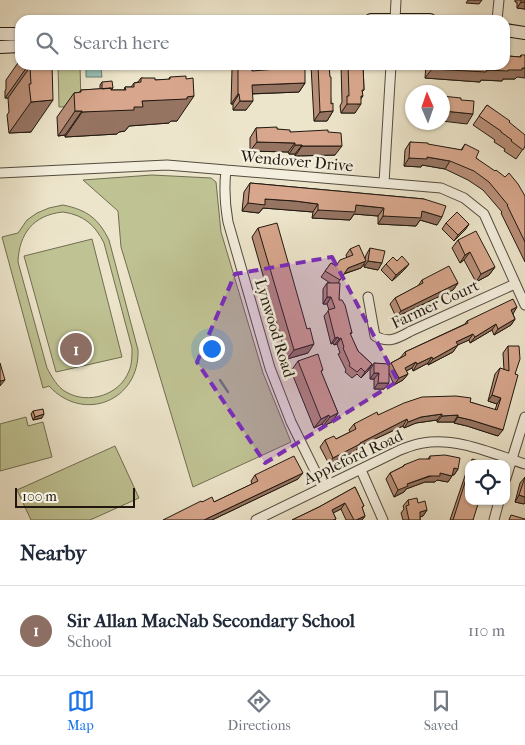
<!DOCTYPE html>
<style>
:root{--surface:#fff;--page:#f6f6f7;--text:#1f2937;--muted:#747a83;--line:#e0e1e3;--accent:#1a73e8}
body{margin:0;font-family:"IM FELL French Canon",serif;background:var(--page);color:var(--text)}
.controls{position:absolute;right:15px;bottom:15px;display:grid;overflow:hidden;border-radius:10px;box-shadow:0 1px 4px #0004}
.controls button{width:45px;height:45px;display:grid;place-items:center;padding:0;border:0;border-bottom:1px solid var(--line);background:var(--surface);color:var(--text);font:25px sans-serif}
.compass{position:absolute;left:405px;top:85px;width:45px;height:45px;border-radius:50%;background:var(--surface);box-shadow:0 1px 4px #0004;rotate:358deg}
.scale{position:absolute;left:15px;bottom:12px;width:120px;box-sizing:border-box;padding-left:5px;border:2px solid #20180f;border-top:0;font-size:14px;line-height:18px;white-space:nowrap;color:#20180f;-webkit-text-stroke:4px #f3eedd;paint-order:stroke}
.you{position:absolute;left:211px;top:348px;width:18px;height:18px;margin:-12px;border:4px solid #fff;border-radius:50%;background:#1a73e8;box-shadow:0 0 0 8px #1a73e833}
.badge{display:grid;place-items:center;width:32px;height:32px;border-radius:50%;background:var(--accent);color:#fff;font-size:16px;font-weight:700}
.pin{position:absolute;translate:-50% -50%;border:2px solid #fff;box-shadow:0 1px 5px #0006}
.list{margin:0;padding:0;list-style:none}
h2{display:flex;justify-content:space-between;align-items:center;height:65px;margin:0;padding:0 20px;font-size:21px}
h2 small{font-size:16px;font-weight:400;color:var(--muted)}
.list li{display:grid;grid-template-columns:32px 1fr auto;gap:15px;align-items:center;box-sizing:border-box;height:90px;padding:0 20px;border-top:1px solid var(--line)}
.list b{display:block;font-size:19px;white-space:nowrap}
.list p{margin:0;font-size:16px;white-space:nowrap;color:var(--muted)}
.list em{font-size:16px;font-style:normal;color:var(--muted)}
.icon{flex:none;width:28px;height:28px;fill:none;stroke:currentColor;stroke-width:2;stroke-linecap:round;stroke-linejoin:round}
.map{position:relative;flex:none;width:525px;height:520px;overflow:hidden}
.search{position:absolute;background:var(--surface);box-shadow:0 1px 4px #0004;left:15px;right:15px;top:15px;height:55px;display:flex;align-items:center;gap:12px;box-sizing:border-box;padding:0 18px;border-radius:15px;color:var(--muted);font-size:19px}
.sheet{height:155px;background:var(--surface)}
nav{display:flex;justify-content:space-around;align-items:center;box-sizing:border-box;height:70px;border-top:1px solid var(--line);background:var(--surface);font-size:14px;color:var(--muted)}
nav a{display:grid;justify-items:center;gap:2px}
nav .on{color:var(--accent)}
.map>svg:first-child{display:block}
.green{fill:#bfc293;stroke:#706d51;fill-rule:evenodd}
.water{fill:#99bfb4;stroke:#697c72}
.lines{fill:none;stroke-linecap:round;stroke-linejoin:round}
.stream{stroke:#697c72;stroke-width:2.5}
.minor-casing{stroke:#534b3e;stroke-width:11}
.secondary-casing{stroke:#20180f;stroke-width:14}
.minor{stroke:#f3eedd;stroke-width:9}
.secondary{stroke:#f3eedd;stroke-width:12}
.wall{fill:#b98f78;stroke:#20180f}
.shaded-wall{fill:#967462;stroke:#20180f}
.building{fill:#d7a68c;stroke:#20180f}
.marked{fill:#7b2cbf;fill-opacity:0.2;stroke:#7b2cbf;stroke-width:4;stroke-dasharray:10 6;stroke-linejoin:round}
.labels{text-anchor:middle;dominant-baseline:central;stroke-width:5;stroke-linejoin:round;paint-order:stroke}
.street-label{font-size:16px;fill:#20180f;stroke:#f3eedd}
</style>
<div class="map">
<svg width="525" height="520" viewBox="0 0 525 520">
<rect width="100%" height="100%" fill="#ede5cb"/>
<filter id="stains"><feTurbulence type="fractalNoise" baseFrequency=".004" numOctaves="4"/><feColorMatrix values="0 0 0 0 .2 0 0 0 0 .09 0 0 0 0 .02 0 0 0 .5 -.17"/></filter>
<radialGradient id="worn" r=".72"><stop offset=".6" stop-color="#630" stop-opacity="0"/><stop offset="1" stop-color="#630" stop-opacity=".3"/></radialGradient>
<path class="green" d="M58 65H80L81 106 59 107Z
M152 175 211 178 216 182 221 232 263 373 291 442 193 487 121 247 118 211 83 180Z
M63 205C87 210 98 218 109 240L138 350C140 400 84 424 49 386L43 388 2 237 18 233 27 220 37 213 49 208ZM63 212C84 215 95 225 104 243L132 348C132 356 132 364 129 371 120 395 88 405 66 392 57 387 52 377 47 368L18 262C19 234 33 215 63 212Z
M92 239 122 357 56 372 24 256Z
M26 417 28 426 43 422 52 457 0 471V424Z
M115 446 139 498 90 520H31L17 490Z"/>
<path class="water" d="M101 68 102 77H86V69Z"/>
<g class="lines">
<path class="stream" d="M220 380 228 392"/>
<g class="minor-casing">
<path id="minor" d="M395 20 396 0
M497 20 499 0
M226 170C224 187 225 205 228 222L270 368 291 422 323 487
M0 173 167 165 441 188 464 198 484 214 525 305
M384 183 391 65
M368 297 375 336C389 344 398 338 411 331L515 284
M361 470 383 520
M506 478 525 417
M256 520 400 450C408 447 415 444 423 443 457 437 493 454 525 464
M494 520 499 501"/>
</g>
<g class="secondary-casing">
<path id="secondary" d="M371 20H430
M505 30 525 33
M0 34H20
M0 47 20 46"/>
</g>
<use href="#minor" class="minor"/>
<use href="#secondary" class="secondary"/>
</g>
<path class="wall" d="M515 0H525V9L517 8V2H515Z
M521 55 517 77 515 79H503L502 81 481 80 480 82 425 78 426 65H505L506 58 508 56 520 57Z
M20 60V65H52L31 132 9 133 7 115 9 112 8 98H5V91L6 89V80Z
M235 65H251L252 71 305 83 299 92 252 94 246 110H233V104H231L232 69Z
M312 65H331L329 68 331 104 333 111 327 121H314L311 66Z
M341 65H363L364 90 362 92 361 98 355 113H341L340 106 342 102Z
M170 77 177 121H171L169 123 129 126 125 131 119 132 117 134 65 137V135L58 136 57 117 74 93H79L81 90 100 89V85L102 82 113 88 111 90H124L125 87H131L134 83 138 82 141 78 155 80H168Z
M412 103V116H411Z
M487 105 509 122 525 146 516 159 504 151 505 149 494 142 495 140 473 125Z
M256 128 277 129 290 132 335 155 295 156V154H289L288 152 250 151V138Z
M410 142 461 150 465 144 476 158 525 196V262L501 213 502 212 483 190 468 180 445 169 422 165 421 167 404 166 405 150Z
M250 183 424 199 437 225 420 220 416 226 378 224V216L354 214 350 220 312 218 313 212 289 210 263 208 259 213 242 211 244 192Z
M446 223 469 224 465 230 454 241 442 229Z
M258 228 308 353 287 359 252 237Z
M458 240 495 267 489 275 476 282 464 260 460 263 452 248Z
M370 248 378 270 364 267V264L361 268 344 274 338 283 339 300 352 333 350 335 358 351 372 364 368 371 361 378 357 374 352 378 345 372 346 370 338 354 340 353 337 344 334 345 333 343 331 344 324 316 329 310 327 304H323V289L327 283H330L321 277 331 263 336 266 347 258 346 255 350 249 365 259 366 255Z
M397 261 409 264 404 270 392 281 381 270 386 264Z
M422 280 458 283 453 290 396 317 390 304 395 298 418 286Z
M513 314 515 319 511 325 494 335 492 330 470 343 469 340 457 345 453 352 428 365V363L413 371 412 368 406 371 408 374 403 380 394 385 389 373 384 389H374V379H370V370L374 363 389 365 391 363 400 358 405 352 465 324 467 321Z
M508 346 515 374 498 436 467 426 454 423V422H437V420L416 423 404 428 403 426 358 447 356 451 329 464 320 447 325 440 336 439 350 432 349 430 354 424 378 415 470 402 495 410 497 404 488 401 495 374 500 368 504 370 503 353Z
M298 361 323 370 321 372 338 413 332 422 323 426 322 424 314 428 291 371Z
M33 411 42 418 33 420 31 414Z
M430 456 458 469 454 475H452L448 482 437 480 435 482H425L406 489 404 492 394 497 386 479 390 473 402 467 404 465 428 459Z
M469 464V501L473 520H450Z
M255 475 298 479 212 520 202 502H214L252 484 251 481Z
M525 477V503L524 504 515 502 520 483Z
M355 487 364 506 362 508 365 516 362 520H346L341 509 333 513 336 519 335 520H292L319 507Z
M408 500 418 503 427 510 423 516 420 517V520H403L401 513 404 509 403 506Z"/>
<path class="shaded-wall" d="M468 0H482L479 4 466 3Z
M521 2H525V9L517 8Z
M27 67H30L8 98H5Z
M522 68H525V78L517 77 515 79H503L502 81 481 80 480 82 425 78 432 69 487 70Z
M305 83 299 92 246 94 252 85Z
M238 94H239L233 104H231Z
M194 96 177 121H171L169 123 129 126 125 131 119 132 117 134 65 137 82 112 134 107 142 101Z
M361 96H363L357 104H361L355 113H341L347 104Z
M53 100 31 132 9 133 31 102Z
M240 101H253L246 110H233Z
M75 111H82L65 135 58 136Z
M333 111 327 121H314L320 112Z
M444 111 473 114 467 124 442 121V113Z
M257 142 295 143 288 152 250 151Z
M295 145H302L295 154H289Z
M302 146H342L335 155 295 156Z
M427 157 450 161 445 169 422 165 421 167 404 166 409 158Z
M265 199 295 201 318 204 313 212 263 208 259 213 242 211 248 203Z
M356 205 384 208 378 216 354 214 350 220 312 218 318 210Z
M422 211 442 217 437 225 420 220 416 226 378 224 383 216Z
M469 224 465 230 454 241 458 235Z
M470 252 464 260 460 263 465 255Z
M366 261 361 268 343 274 348 268Z
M368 261 382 263 378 270 364 267Z
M409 264 404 270 392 281 396 275Z
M495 267 489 275 476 282 481 274Z
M458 283 453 290 396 317 401 311Z
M327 297H331L327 304H323Z
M517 307 513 314 507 317 511 310Z
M515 319 511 325 494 335 498 329Z
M496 324 492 330 470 343 475 337Z
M473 334 469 340 451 348 456 342Z
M338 337 333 343 331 344 335 338Z
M341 338 337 344 334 345 339 339Z
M314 344 308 353 287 359 294 350Z
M458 345 453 352 428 365 433 359Z
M432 357 428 363 413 371 417 364Z
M416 362 412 368 400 374 405 368Z
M372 364 368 371 361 378 365 372Z
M374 373H379L374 379H370Z
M408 374 403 380 394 385 399 378Z
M5 380 0 386V381Z
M378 383H389L384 389H374Z
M492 395 501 398 497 404 488 401Z
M338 413 332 422 323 426 330 417Z
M44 414 42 418 33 420 35 417Z
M442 414 437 420 416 423 404 428 408 422 421 417Z
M329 415 322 424 314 428 321 419Z
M458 415 454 422H437L442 416Z
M458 417 471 420 503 430 498 436 467 426 454 423Z
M407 419 403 426 358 447 356 451 329 464 333 458 360 443Z
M454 468 458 469 454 475 449 474Z
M303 473 298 479 212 520H204Z
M440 473 452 476 448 482 437 480 435 482H425L406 489 404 492 394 497 398 490 407 484Z
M519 495 525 497V503L524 504 515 502Z
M345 503 341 509 327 516 332 510Z
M427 510 423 516 416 518 420 512Z
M365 516 362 520H356Z"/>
<path class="building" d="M521 0H525V2H521Z
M521 55H525V68H522V70H508V71L487 70 486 72 432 69V65H505V58H508V56L521 57Z
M27 65H52L53 100 31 102 29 84H31L30 67H27Z
M238 65H251L252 71 277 69H305V83L252 85 253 101H240L239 94H238Z
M318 65H329L330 77H331V104L333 103V111L320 112Z
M348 65H363L364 90H362L363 96H361V104H347V96H349Z
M186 76V79L193 78 194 96 187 97V99L142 101 143 107H134V110L82 112V111H75L74 93 81 92V90L111 88V90H126L125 87H134V83L141 82V78H155V80L170 79V77Z
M112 81 113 88 102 89V82Z
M442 96 461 98V100L474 101 473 114 444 111 445 109 442 108Z
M487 105 510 121 509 122 525 135V146L523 150 511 141 512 140 501 132V131L479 116Z
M277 127V129L290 130V132L328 130V132L341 133 342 146H302V145H295V143L257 142 256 128Z
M410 142 428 143V144L462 150 465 144 479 151 476 158 495 171 496 170 505 177 509 173 518 184 525 196V242L507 205H508L489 182 474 171 450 161 427 157V159L409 158Z
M250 183 424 199 446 206 442 217 422 211 421 218 383 216 384 208 356 205 355 212 318 210V204L295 201 265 199V205L248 203Z
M457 212 469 224 458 235 446 223Z
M277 223 307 329 310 328 314 344 294 350 258 228Z
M476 231 495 267 481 274 470 252 465 255 458 240Z
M359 245 366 261 348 268 340 280 325 271 331 263 336 266 340 260 353 255 350 249Z
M370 248 385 251 382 263 368 261Z
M402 256 409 264 396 275 386 264 393 257 397 261Z
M449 266 458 283 401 311 395 298 423 283 422 280Z
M327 283H340L339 300H342L345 305 352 333H350L358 351 372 364 365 372 361 368 357 372 349 366 350 364 343 348 344 347 341 338 339 339 338 337 335 338 328 310 335 308 331 297H327Z
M513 299 517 307 511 310 515 319 498 329 496 324 475 337 473 334 456 342 458 345 433 359 432 357 417 364 416 362 405 368 408 374 399 378 391 363 406 355 405 352 468 323 467 321Z
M508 346H519L520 359 515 374 518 375 503 430 471 420 458 417V415L442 416V414L421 417 408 422 407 419 360 443V444L333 458 325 440 334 436 336 439 356 429 354 424 377 412 378 415 404 403 422 397 456 396 471 398 470 402 497 410 501 398 492 395 500 368 509 371Z
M318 354 323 370 321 371 338 413 330 417 329 415 321 419 298 361Z
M0 363 5 380 0 381Z
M374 363 389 364V383H378L379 373H374Z
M43 409 44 414 35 417 33 411Z
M445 455 460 458 458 469 454 468 452 476 440 473V476H429L407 484 408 486 398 490 390 473 404 466V465L419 459H430V456Z
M294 456 303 473 204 520H163L201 501 202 502 212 497 214 502 258 481 255 475Z
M472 459 488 464H471Z
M469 470V501H479L473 520H453Z
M525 477V497L519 495Z
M355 487 364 506 362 507 365 516 356 520H354L345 503 332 510 336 519 333 520H292L319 507Z
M417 498 418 503 425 501 427 510 420 512V520H409L406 506 409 505 408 500Z
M511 515 525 519V520H509Z"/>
<path class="marked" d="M332 257 398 381 265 463 197 362 235 274Z"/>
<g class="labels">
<g class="street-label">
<text transform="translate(297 161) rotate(5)">Wendover Drive</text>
<text transform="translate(435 304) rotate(-25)">Farmer Court</text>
<text transform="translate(275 328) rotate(73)">Lynwood Road</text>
<text transform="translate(353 457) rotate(-25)">Appleford Road</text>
</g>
</g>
<rect width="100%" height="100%" filter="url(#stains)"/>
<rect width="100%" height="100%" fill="url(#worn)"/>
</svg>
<div class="controls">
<button><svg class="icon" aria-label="locate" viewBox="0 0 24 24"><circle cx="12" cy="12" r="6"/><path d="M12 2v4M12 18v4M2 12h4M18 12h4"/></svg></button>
</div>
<svg class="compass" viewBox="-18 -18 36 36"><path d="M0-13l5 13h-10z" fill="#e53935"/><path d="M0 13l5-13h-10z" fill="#747a83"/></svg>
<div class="scale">100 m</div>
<div class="you"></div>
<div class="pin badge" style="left:76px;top:349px;background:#8d6e63">1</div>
<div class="search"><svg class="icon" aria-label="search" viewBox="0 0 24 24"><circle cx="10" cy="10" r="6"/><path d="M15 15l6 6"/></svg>Search here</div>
</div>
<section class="sheet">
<h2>Nearby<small></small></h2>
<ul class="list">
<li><span class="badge" style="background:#8d6e63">1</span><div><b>Sir Allan MacNab Secondary School</b><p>School</p></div><em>110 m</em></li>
</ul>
</section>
<nav>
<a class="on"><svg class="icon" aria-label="map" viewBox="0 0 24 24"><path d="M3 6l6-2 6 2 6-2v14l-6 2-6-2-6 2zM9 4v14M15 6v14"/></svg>Map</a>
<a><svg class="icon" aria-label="directions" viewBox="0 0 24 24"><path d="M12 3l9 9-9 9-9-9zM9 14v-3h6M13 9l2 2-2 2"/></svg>Directions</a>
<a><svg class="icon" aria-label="saved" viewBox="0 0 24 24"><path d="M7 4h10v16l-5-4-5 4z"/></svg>Saved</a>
</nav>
